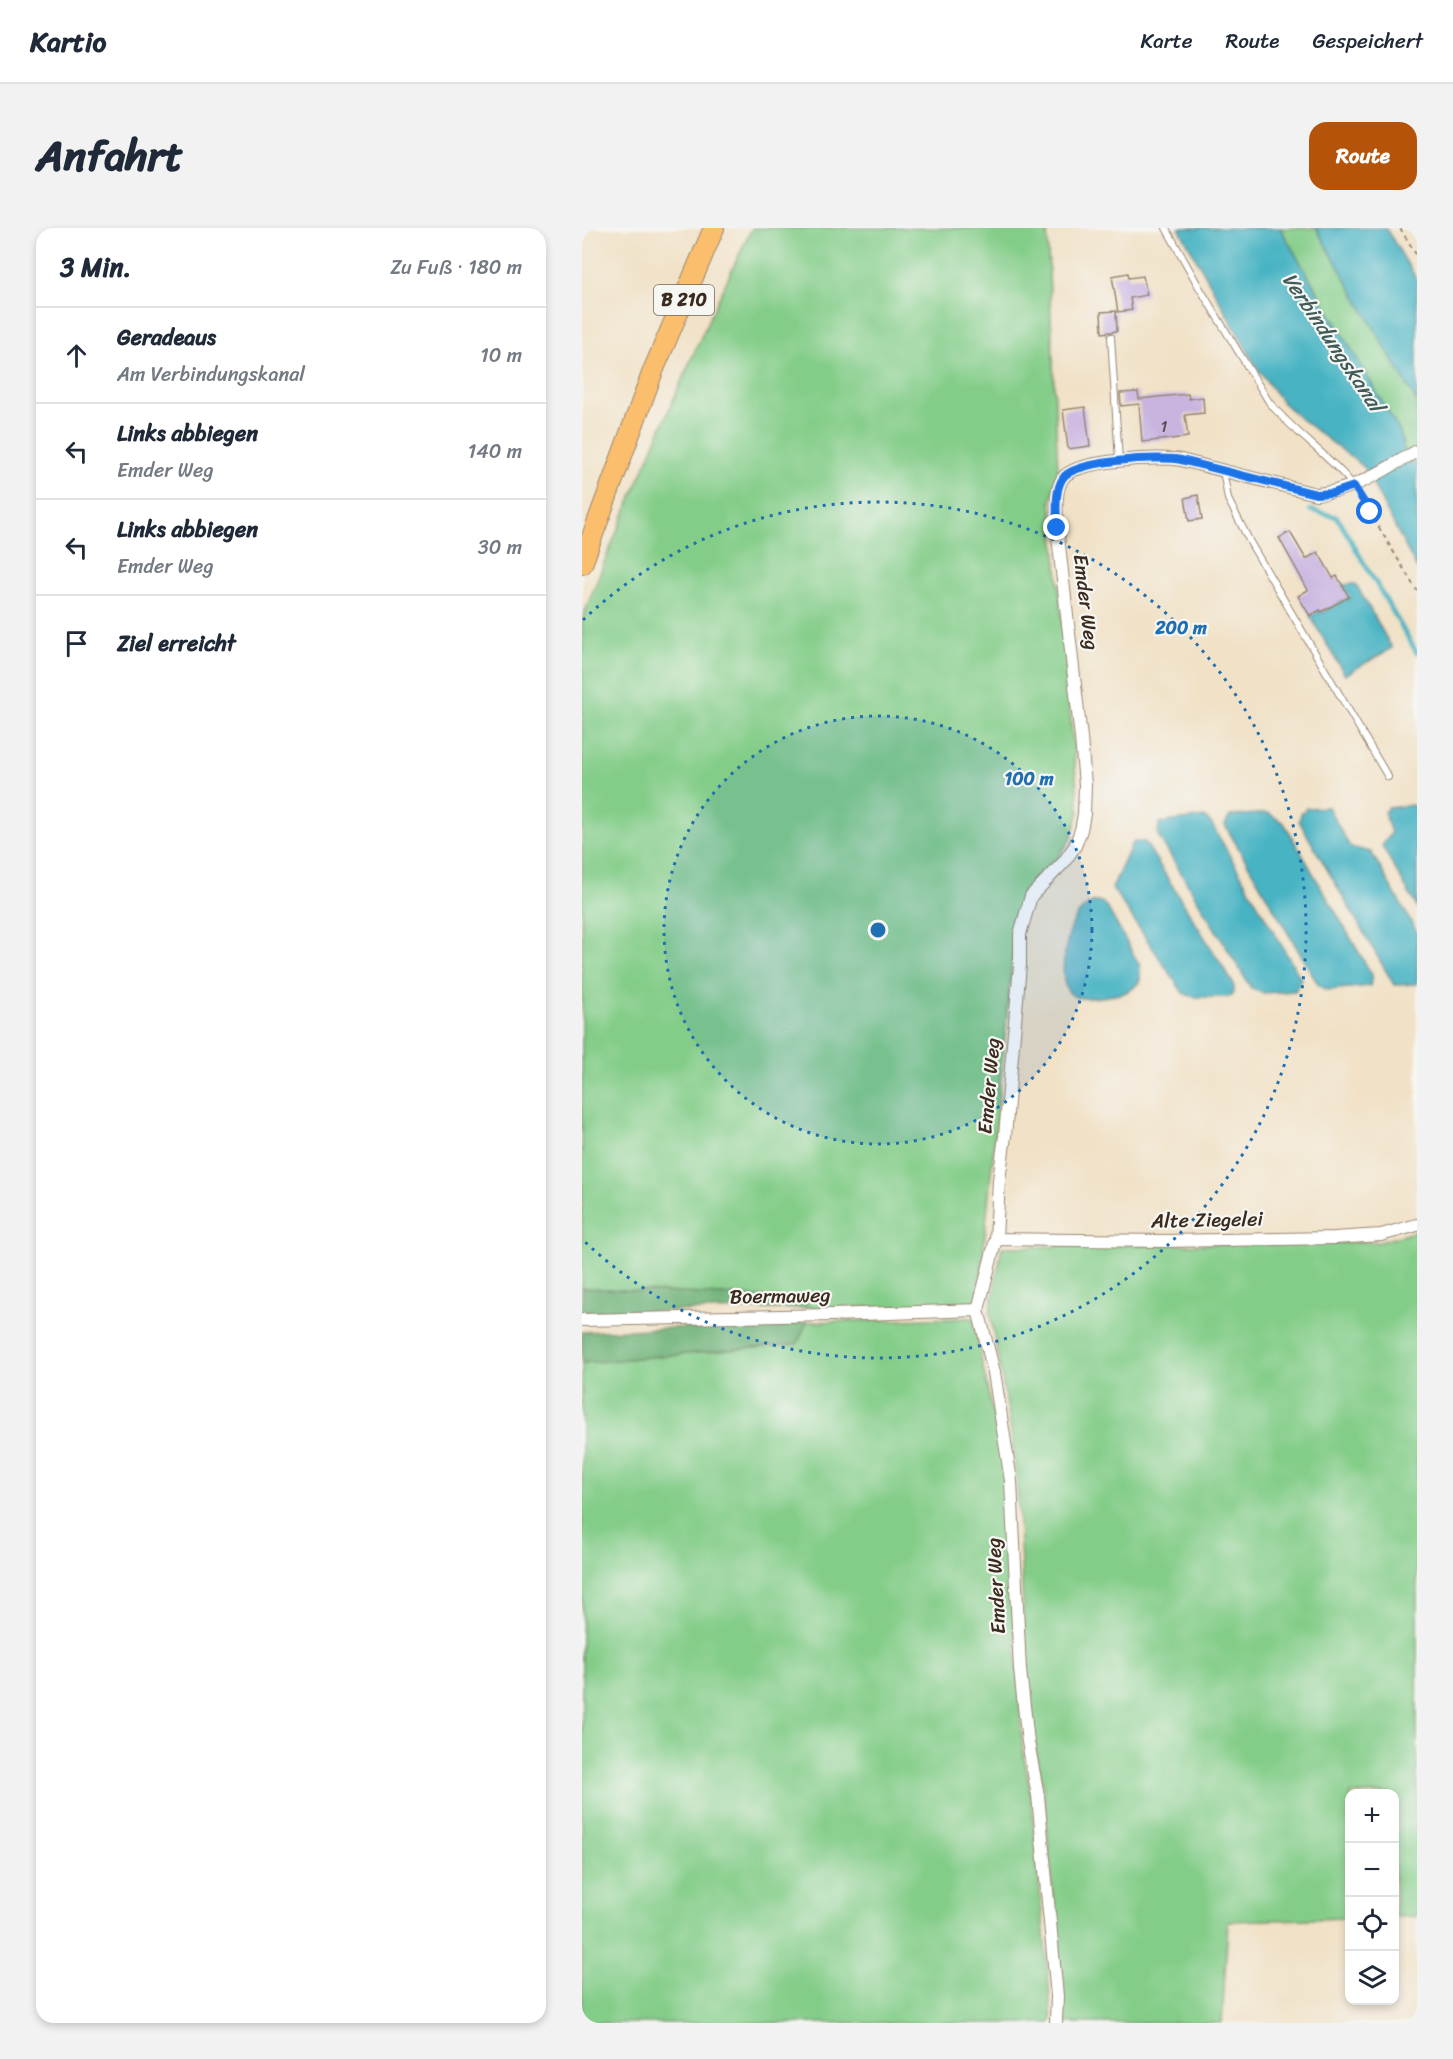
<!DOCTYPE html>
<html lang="de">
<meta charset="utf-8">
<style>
:root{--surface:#fff;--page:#f2f2f3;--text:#1f2937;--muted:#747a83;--line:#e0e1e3;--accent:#b45309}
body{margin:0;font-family:Sriracha,sans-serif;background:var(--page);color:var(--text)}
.controls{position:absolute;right:18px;bottom:18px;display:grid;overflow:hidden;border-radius:12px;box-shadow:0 3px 9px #0003}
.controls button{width:54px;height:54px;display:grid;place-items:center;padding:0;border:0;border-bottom:2px solid var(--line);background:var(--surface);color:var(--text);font:30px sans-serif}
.stop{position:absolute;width:18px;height:18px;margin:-14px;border:4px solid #1a73e8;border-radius:50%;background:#fff}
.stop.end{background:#1a73e8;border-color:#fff;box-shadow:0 2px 6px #0008}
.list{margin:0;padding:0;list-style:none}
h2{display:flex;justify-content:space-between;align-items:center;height:78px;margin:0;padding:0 24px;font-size:26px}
h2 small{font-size:20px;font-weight:400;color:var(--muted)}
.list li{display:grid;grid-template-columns:39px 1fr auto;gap:18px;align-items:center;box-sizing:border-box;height:96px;padding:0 24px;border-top:2px solid var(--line)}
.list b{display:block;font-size:22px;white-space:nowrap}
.list p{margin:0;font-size:20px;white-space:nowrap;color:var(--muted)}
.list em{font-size:20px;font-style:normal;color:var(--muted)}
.icon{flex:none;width:33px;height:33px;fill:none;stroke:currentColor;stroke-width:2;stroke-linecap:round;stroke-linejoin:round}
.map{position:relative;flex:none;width:835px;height:1795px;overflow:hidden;border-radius:18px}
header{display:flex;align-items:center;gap:36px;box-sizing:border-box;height:84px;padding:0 30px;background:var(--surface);border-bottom:2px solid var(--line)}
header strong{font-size:28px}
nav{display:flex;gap:33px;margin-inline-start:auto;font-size:21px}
.intro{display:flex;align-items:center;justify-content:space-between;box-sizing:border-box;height:144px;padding:0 36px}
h1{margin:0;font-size:42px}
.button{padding:15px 27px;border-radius:18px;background:var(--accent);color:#fff;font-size:21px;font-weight:700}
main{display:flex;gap:36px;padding:0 36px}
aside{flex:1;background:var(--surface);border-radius:18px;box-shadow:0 3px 9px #0003}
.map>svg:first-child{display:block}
.green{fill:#84cd89;stroke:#607c54;stroke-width:1.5}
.forest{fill:#6bb075;stroke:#536d4a;stroke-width:1.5}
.water{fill:#46b3c3;stroke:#406e70;stroke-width:1.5}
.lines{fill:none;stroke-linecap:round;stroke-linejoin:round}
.stream{stroke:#46b3c3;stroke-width:4.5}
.building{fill:#c9b4e0}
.service-casing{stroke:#968672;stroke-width:8}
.minor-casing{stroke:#968672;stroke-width:14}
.primary-casing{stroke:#968672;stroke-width:22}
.path{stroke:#968672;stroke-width:2;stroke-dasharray:4.5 4.5;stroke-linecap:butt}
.service{stroke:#fff;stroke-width:6}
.minor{stroke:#fff;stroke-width:12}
.primary{stroke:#fabe6d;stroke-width:20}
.route{stroke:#1a73e8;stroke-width:8}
.ring{fill:none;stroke:#1f6fb2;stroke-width:3;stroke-dasharray:3 6}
.labels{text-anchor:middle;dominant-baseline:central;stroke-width:4.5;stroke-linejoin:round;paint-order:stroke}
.number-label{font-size:16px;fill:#5e4c4e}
.shield{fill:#f6f6f2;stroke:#73675e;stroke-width:1.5}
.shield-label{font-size:18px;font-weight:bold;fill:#3b2a1e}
.street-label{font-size:20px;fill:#3b2a1e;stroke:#f6f6f2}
.water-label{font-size:21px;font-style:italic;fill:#3f5a58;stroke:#f6f6f2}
.centre{fill:#1f6fb2;stroke:#f6f6f2;stroke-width:3}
.ring-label{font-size:18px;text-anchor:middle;font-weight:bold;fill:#1f6fb2;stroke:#f6f6f2;stroke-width:4.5;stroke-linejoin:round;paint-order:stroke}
</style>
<header>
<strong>Kartio</strong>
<nav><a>Karte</a><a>Route</a><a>Gespeichert</a></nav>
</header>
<div class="intro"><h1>Anfahrt</h1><a class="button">Route</a></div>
<main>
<aside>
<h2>3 Min.<small>Zu Fuß · 180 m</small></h2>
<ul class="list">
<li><svg class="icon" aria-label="ahead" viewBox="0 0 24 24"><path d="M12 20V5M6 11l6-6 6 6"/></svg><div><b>Geradeaus</b><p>Am Verbindungskanal</p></div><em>10 m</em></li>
<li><svg class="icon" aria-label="left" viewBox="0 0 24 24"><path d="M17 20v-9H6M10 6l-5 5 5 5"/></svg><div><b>Links abbiegen</b><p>Emder Weg</p></div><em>140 m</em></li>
<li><svg class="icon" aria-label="left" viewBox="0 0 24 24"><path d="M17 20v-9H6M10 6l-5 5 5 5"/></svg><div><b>Links abbiegen</b><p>Emder Weg</p></div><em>30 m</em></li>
<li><svg class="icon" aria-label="arrive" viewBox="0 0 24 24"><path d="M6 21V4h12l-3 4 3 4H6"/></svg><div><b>Ziel erreicht</b></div></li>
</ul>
</aside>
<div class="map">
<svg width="835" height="1795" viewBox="0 0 835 1795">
<rect width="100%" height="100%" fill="#f6f6f2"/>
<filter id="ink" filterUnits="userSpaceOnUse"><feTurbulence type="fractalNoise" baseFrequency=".0167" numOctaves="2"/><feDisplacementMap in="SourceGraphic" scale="12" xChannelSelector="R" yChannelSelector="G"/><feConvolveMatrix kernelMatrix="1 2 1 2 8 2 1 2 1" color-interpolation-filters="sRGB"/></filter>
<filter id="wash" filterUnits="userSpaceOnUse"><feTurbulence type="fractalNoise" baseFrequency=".008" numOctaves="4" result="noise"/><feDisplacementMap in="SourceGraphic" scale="24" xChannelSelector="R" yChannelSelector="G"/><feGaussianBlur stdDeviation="1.35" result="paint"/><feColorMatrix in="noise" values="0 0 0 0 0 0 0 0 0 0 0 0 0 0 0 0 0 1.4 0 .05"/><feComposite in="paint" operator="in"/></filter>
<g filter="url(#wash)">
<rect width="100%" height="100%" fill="#f1e1c6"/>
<path class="green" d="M170 0H465L476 243 469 272 497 584 489 610 475 631 453 648 437 678 434 693 396 1077 227 1080 221 1071 0 1060V392C18 342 39 294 60 245 95 162 131 80 170 0Z
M698 0H734L821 149 835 174V239C819 227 823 221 818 204Z
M835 1003V1688L813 1689 812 1566H768L767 1690 646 1693 640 1795H484L482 1791 462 1566 452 1513 444 1441 435 1253 427 1189 408 1085 420 1019 798 1014Z
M391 1090 424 1252 440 1516 449 1570 470 1791 468 1795H0V1135L215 1116 225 1094Z"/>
<path class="forest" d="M0 1060 221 1071 227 1080 0 1085Z
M225 1094 215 1116 0 1135V1104Z"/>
<path class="water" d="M597 0H698L818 204C823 221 819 227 835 239V341L782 239 719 191 700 174 675 140Z
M734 0H804L835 52V174Z
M774 356 810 420 763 447 728 388 738 382 740 384 766 369 760 357Z
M830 577 835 582V679L800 618 809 605 802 584 806 580Z
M746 579 768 619 789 624 835 704V756L812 757 717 593 719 586 725 580Z
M686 585 702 595 790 747 788 758 746 762 737 758 643 597 648 588Z
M622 589 629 595 719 751 713 763 680 765 669 760 576 607 577 595Z
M551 614H563L651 755C653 761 653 766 647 769H611L601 765 530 660Z
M512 674H520L526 681 558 738V752C551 764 540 766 527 768 517 769 499 773 490 767 473 756 485 703 494 689 499 682 505 677 512 674Z"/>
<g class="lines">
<path class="stream" d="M728 282 755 289 835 425"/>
</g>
<g id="blocks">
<path class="building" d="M546 45 547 50 561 48 565 67 548 70 550 82 536 84 530 48Z
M534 83 535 103 520 105 519 84Z
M556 164 557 171 606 166 607 171 621 169 622 185 603 187 606 209 560 214 557 176 539 178 538 165Z
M503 179 508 218 486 221 481 182Z
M616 267 620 291 607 293 603 270Z
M708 304 724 331 736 324 751 350 755 348 767 369 739 384 738 382 728 388 716 368 726 362 697 310Z"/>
</g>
</g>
<g filter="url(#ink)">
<use href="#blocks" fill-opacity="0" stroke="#968672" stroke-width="1.5"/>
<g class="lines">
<g class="service-casing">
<path id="service" d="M584 0 617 59 687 174C712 205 746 226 771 257
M529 109 537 233
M641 242 646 271 669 316 806 549"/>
</g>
<g class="minor-casing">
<path id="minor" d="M414 1011 583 1013 752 1010 799 1007 835 997
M0 1092 250 1087 396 1082
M474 1795 475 1768 456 1568 446 1514 438 1442 429 1253 412 1144 396 1082 414 1011 417 952 423 908 438 737V706L449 668 482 634 493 618 499 602 502 586 503 557 499 510 475 300C475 285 472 263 481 250 492 232 578 228 599 232L734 266C773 263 801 242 835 223"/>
</g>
<g class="primary-casing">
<path id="primary" d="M0 336 71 143 132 0"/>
</g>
<path class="path" d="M818 0 835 28
M778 268 835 363"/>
<use href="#service" class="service"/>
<use href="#minor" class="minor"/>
<use href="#primary" class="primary"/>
</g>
</g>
<g class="lines" filter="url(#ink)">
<path class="route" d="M475 300C475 285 472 263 481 250 492 232 579 228 599 232L734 266 751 265 772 258 788 284"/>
</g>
<circle cx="296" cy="702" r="214" fill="#1f6fb2" fill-opacity=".12"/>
<g class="ring">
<circle cx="296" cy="702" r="214"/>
<path d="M1 392A428 428 0 1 1 1 1012"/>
</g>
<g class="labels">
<g class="number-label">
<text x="582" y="198">1</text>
</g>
<rect class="shield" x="72" y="57" width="60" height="30" rx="4.5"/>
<g class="shield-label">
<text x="102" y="72">B 210</text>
</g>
<g class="street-label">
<text transform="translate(504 374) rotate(83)">Emder Weg</text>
<text transform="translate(407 858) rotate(-85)">Emder Weg</text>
<text transform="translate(625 992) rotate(-1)">Alte Ziegelei</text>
<text transform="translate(198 1068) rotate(-1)">Boermaweg</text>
<text transform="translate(414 1358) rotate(-93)">Emder Weg</text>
</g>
<g class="water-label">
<text transform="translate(751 114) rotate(56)">Verbindungskanal</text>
</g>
</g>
<circle cx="296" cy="702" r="9" class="centre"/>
<g class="ring-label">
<text x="599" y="406">200 m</text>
<text x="447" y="557">100 m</text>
</g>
</svg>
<div class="controls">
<button>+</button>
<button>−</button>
<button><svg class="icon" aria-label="locate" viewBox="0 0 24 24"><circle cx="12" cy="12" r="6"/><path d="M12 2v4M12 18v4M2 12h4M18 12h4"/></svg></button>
<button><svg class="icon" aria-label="layers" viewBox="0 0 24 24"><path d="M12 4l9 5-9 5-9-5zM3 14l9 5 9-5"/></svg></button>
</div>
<div class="stop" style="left:788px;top:284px"></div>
<div class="stop end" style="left:475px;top:300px"></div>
</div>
</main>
